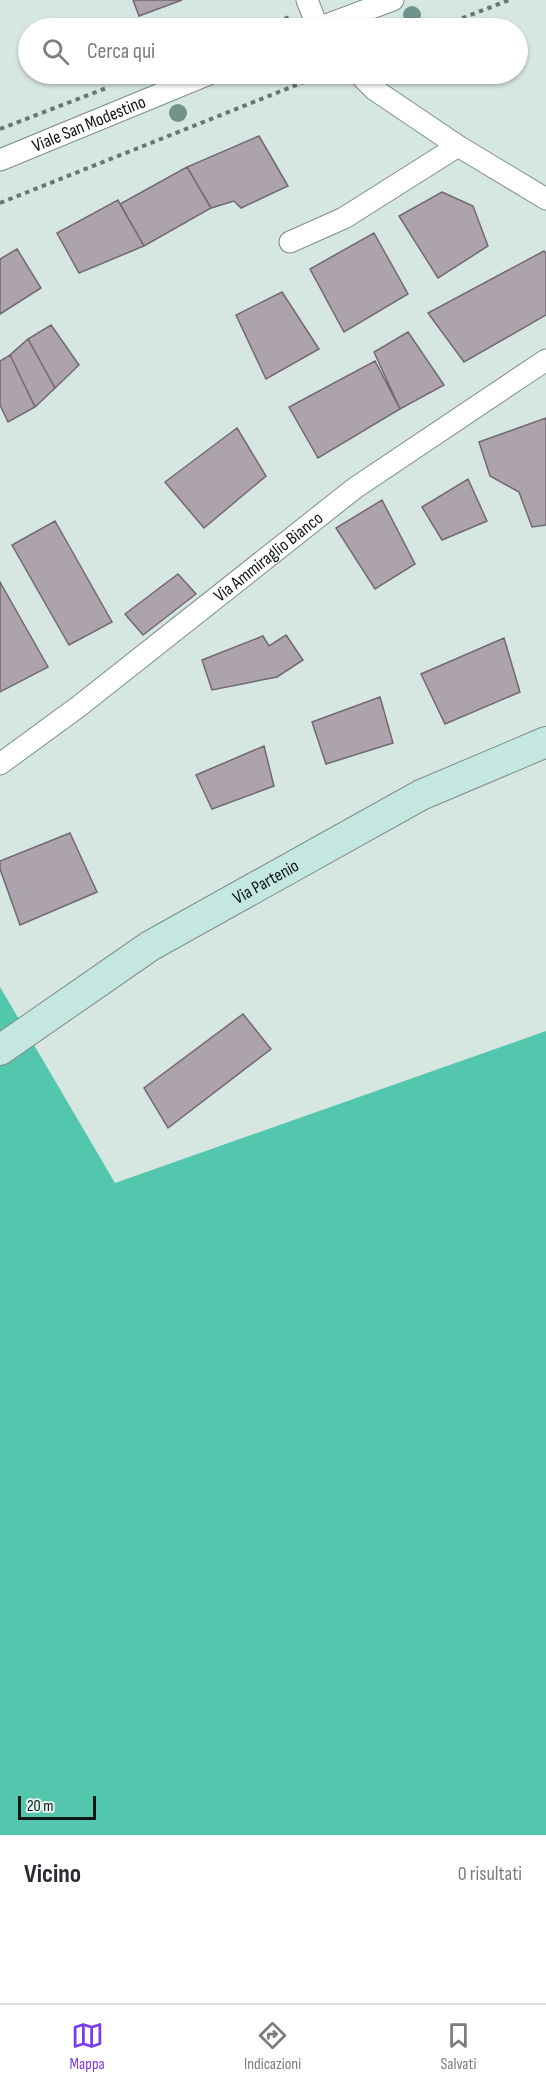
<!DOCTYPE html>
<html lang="it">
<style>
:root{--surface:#fff;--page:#f2f2f3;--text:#2b2b33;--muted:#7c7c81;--line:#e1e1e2;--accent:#7c3aed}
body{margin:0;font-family:"Sofia Sans Condensed",sans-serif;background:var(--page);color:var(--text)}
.scale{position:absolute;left:18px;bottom:15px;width:78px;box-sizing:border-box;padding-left:6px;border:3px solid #111615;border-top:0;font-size:16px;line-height:21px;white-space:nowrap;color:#111615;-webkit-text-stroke:4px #e4f4ef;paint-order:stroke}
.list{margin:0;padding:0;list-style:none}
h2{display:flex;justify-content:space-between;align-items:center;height:78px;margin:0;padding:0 24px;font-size:26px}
h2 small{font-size:20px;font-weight:400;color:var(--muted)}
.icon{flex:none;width:33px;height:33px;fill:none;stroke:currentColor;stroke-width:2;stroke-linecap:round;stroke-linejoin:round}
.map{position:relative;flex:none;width:546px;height:1835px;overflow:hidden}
.search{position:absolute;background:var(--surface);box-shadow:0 2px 4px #0004;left:18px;right:18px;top:18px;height:66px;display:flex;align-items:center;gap:15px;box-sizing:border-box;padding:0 21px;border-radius:33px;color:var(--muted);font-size:22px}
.sheet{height:168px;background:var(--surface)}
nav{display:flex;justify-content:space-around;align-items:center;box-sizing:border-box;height:84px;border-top:2px solid var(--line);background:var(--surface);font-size:16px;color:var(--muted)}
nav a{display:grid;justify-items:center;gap:3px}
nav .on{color:var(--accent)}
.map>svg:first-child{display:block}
.forest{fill:#53c6ae}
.building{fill:#ada3ad;stroke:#726871;stroke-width:1.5}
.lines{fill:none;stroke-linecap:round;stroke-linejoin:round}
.street-casing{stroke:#7e8d88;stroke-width:23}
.secondary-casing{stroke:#7e8d88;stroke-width:32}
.path{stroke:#6b7673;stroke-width:4;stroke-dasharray:4.5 4.5;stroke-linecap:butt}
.street{stroke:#fff;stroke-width:21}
.secondary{stroke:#c4e8e1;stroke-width:30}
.tree{fill:#70938b}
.labels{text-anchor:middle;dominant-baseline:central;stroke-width:4.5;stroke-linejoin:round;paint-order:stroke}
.street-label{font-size:18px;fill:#111615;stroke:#e4f4ef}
</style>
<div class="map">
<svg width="546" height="1835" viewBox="0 0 546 1835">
<rect width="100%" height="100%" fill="#d6e7e2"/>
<path class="forest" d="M0 987 115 1183 546 1031V1835H0Z"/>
<path class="building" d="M133 0H182L139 16Z
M259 136 288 186 241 208 234 201 211 208 187 167Z
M187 167 211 208 144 246 120 204Z
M442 192 473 206 488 246 438 278 399 216Z
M118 200 144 246 79 273 57 233Z
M374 233 408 294 344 332 310 269Z
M17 249 41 288 0 314V259Z
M544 251 546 253V315L464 362 428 313Z
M282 292 319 349 266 379 236 315Z
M51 325 79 365 55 388 28 339Z
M408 332 444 385 400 409 374 352Z
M28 339 55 388 35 407 10 355Z
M10 355 35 407 8 422 0 405V361Z
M375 361 400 409 318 458 289 407Z
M546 418V525L532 527 519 492 490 476 479 442Z
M237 428 266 476 204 528 165 482Z
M468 479 487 521 442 540 422 507Z
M382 500 415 564 375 589 336 528Z
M55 521 112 622 69 645 12 545Z
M178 574 196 594 143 635 125 614Z
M0 582 48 667 0 692Z
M286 635 303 660 277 677 212 690 202 660 263 636 269 646Z
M504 638 520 692 445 724 421 674Z
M380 697 393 743 326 764 312 722Z
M264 746 274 786 212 809 196 775Z
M70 833 97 892 20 925 0 869V861Z
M243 1014 271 1049 168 1128 144 1088Z"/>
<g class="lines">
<g class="street-casing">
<g id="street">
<path d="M307 0 318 28"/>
<path d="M318 28 393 0"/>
<path d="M359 74 375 90 458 146 546 199"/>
<path id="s1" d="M0 160 209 74"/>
<path d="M290 242 344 218 458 146"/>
<path id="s2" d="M0 764 78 707 355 488 546 360"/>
</g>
</g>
<g class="secondary-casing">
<g id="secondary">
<path id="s3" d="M0 1050 150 946 421 795 546 742"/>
</g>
</g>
<path class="path" d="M259 28 290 17
M437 28 509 0
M0 129 109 87
M0 203 324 74"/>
<use href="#street" class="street"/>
<use href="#secondary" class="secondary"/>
</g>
<g class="tree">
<circle cx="412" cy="15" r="9"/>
<circle cx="178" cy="113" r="9"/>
</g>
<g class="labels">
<g class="street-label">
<text stroke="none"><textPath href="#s1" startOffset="96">Viale San Modestino</textPath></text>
<text stroke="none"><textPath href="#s2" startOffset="339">Via Ammiraglio Bianco</textPath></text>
<text stroke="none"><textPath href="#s3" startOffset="315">Via Partenio</textPath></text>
</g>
</g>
</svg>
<div class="scale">20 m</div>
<div class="search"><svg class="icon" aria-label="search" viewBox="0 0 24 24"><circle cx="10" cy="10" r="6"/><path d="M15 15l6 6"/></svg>Cerca qui</div>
</div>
<section class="sheet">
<h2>Vicino<small>0 risultati</small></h2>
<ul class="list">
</ul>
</section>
<nav>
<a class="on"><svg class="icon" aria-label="map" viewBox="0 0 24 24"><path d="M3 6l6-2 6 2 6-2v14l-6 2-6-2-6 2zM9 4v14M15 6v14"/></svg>Mappa</a>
<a><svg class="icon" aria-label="directions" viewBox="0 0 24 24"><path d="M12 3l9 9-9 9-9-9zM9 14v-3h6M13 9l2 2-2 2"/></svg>Indicazioni</a>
<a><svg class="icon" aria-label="saved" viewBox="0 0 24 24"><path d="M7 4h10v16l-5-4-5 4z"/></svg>Salvati</a>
</nav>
